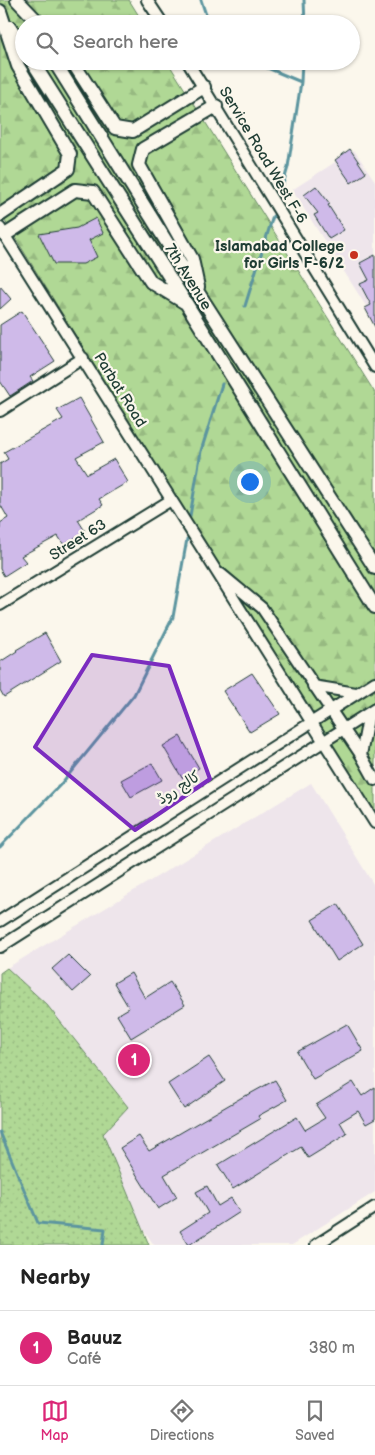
<!DOCTYPE html>
<meta charset="utf-8">
<style>
:root{--surface:#fff;--page:#f2f2f2;--text:#222;--muted:#767676;--line:#e0e0e0;--accent:#db2777}
body{margin:0;font-family:"Balsamiq Sans","Playpen Sans Arabic",sans-serif;background:var(--page);color:var(--text)}
.you{position:absolute;left:249px;top:481px;width:18px;height:18px;margin:-12px;border:4px solid #fff;border-radius:50%;background:#1a73e8;box-shadow:0 0 0 8px #1a73e833}
.badge{display:grid;place-items:center;width:32px;height:32px;border-radius:50%;background:var(--accent);color:#fff;font-size:16px;font-weight:700}
.pin{position:absolute;translate:-50% -50%;border:2px solid #fff;box-shadow:0 1px 5px #0006}
.list{margin:0;padding:0;list-style:none}
h2{display:flex;justify-content:space-between;align-items:center;height:65px;margin:0;padding:0 20px;font-size:21px}
h2 small{font-size:16px;font-weight:400;color:var(--muted)}
.list li{display:grid;grid-template-columns:32px 1fr auto;gap:15px;align-items:center;box-sizing:border-box;height:75px;padding:0 20px;border-top:1px solid var(--line)}
.list b{display:block;font-size:19px;white-space:nowrap}
.list p{margin:0;font-size:16px;white-space:nowrap;color:var(--muted)}
.list em{font-size:16px;font-style:normal;color:var(--muted)}
.icon{flex:none;width:28px;height:28px;fill:none;stroke:currentColor;stroke-width:2;stroke-linecap:round;stroke-linejoin:round}
.map{position:relative;flex:none;width:375px;height:1245px;overflow:hidden}
.search{position:absolute;background:var(--surface);box-shadow:0 1px 4px #0004;left:15px;right:15px;top:15px;height:55px;display:flex;align-items:center;gap:12px;box-sizing:border-box;padding:0 18px;border-radius:28px;color:var(--muted);font-size:19px}
.sheet{height:140px;background:var(--surface)}
nav{display:flex;justify-content:space-around;align-items:center;box-sizing:border-box;height:70px;border-top:1px solid var(--line);background:var(--surface);font-size:14px;color:var(--muted)}
nav a{display:grid;justify-items:center;gap:2px}
nav .on{color:var(--accent)}
.map>svg:first-child{display:block}
.built{fill:#eee5eb}
.grass{fill:url(#grass-dots);stroke:#688a64}
.forest{fill:url(#forest-firs);stroke:#688a64}
.lines{fill:none;stroke-linecap:round;stroke-linejoin:round}
.stream{stroke:#5c959f;stroke-width:3}
.building{fill:#cfbae9;stroke:#1f3d34}
.minor-casing{stroke:#1f3d34;stroke-width:14}
.major-casing{stroke:#1f3d34;stroke-width:16}
.minor{stroke:#fbf7ec;stroke-width:10}
.major{stroke:#fbf7ec;stroke-width:12}
.marked{fill:#7b2cbf;fill-opacity:0.2;stroke:#7b2cbf;stroke-width:4;stroke-linejoin:round}
.poi-dot{fill:#c8321e;stroke:#fbf7ec;stroke-width:2}
.labels{text-anchor:middle;dominant-baseline:central;stroke-width:4.5;stroke-linejoin:round;paint-order:stroke}
.street-label{font-size:15px;fill:#1f3d34;stroke:#fbf7ec}
.poi-label{font-size:15px;font-weight:bold;fill:#1f3d34;stroke:#fbf7ec;text-anchor:end}
</style>
<div class="map">
<svg width="375" height="1245" viewBox="0 0 375 1245">
<defs>
<pattern id="grass-dots" width="8" height="8" patternUnits="userSpaceOnUse" patternTransform="scale(1.25)"><rect width="8" height="8" fill="#b0d895"/><path d="M2 2h.1M6 6h.1" fill="none" stroke="#97ba81" stroke-width="1.8" stroke-linecap="round"/></pattern>
<pattern id="forest-firs" width="22" height="20" patternUnits="userSpaceOnUse" patternTransform="scale(1.25)"><rect width="22" height="20" fill="#b0d895"/><path d="M5 1l3.5 6h-7zM16 11l3.5 6h-7z" fill="#97ba81"/></pattern>
</defs>
<rect width="100%" height="100%" fill="#fbf7ec"/>
<filter id="ink" filterUnits="userSpaceOnUse"><feTurbulence type="fractalNoise" baseFrequency=".02" numOctaves="2"/><feDisplacementMap in="SourceGraphic" scale="10" xChannelSelector="R" yChannelSelector="G"/><feConvolveMatrix kernelMatrix="1 2 1 2 8 2 1 2 1" color-interpolation-filters="sRGB"/></filter>
<g filter="url(#ink)">
<path class="built" d="M354 150 375 181V320L292 190Z
M311 783 375 887V1192L292 1245H154L0 1023V974L7 968Z"/>
<path class="grass" d="M7 968 47 1005 128 1107 103 1134 149 1245H0V973Z"/>
<path class="forest" d="M0 0H129L144 24H24V61H167L375 393V820L0 213Z"/>
<g class="lines">
<path class="stream" d="M201 0 209 24
M304 0 305 24
M251 61 301 82 288 167 280 194
M301 82 302 61
M245 306 273 216
M190 516 201 451 222 384
M0 847 61 784 134 695 173 617 187 539
M0 1132 38 1223 105 1229 103 1245"/>
</g>
<path class="building" d="M350 149 366 173 351 183 335 160Z
M316 186 330 204 328 205 344 230 329 239 314 215 318 213 304 195Z
M96 218 103 233 89 240 97 257 83 264H54L39 234 77 228Z
M375 255V327L365 308 371 305 360 284 369 280 360 263Z
M0 286 11 299 0 309Z
M22 311 55 361 30 377 33 381 10 396 0 381V325Z
M79 398 104 442 76 457 87 474 114 459 128 482 99 499 103 505 78 520 85 531 64 545 58 536 21 556 26 562 4 576 0 569V523L8 518 0 504V464L8 459 4 452 63 419 57 410Z
M45 633 61 661 4 697 0 690V662L17 651 16 650Z
M252 673 280 714 250 732 223 691Z
M180 736 199 768 182 778 163 746Z
M152 763 162 780 131 797 121 780Z
M338 904 363 944 337 961 312 920Z
M68 955 90 977 73 992 52 969Z
M131 973 145 998 170 982 185 1005 131 1038 117 1015 129 1008 114 983Z
M347 1024 363 1051 313 1079 297 1052Z
M209 1057 225 1081 184 1109 168 1084Z
M275 1080 287 1100 258 1116 260 1119 164 1175 177 1197 158 1209 120 1148 139 1136 149 1151 246 1095V1096Z
M353 1082 362 1096 375 1087V1119L366 1124 358 1111 340 1122 347 1134 308 1158 301 1147 233 1189 218 1165 297 1117 305 1130 325 1118 316 1105Z
M207 1186 218 1206 231 1198 240 1212 189 1245 180 1231 208 1213 196 1192Z"/>
<g class="lines">
<g class="minor-casing">
<path id="minor" d="M147 0 163 24
M187 61 375 367
M0 228 375 823
M0 411 83 358
M221 574 262 608 361 755 375 780
M0 605 171 500
M313 686 356 693
M361 755 369 713
M0 921 375 682
M0 947 375 709
M316 1245 375 1207"/>
</g>
<g class="major-casing">
<path id="major" d="M17 0 40 24
M0 11 18 66 70 154 68 169 0 215
M10 27 24 48
M32 61 186 303 375 607
M54 61 199 294 375 568
M72 61 115 128 133 131 204 87
M5 235 75 190 93 192 151 282 184 302
M198 287 192 259 139 165 143 149 216 106"/>
</g>
<use href="#minor" class="minor"/>
<use href="#major" class="major"/>
</g>
</g>
<path class="marked" d="M92 655 169 666 210 779 135 830 35 747Z"/>
<circle class="poi-dot" cx="354" cy="255" r="5"/>
<g class="labels">
<g class="street-label">
<text transform="translate(263 155) rotate(59)">Service Road West F-6</text>
<text transform="translate(188 277) rotate(58)">7th Avenue</text>
<text transform="translate(120 390) rotate(58)">Parbat Road</text>
<text transform="translate(78 540) rotate(-32)">Street 63</text>
<text transform="translate(179 788) rotate(-33)">کالج روڈ</text>
</g>
<g class="poi-label">
<text x="344" y="246">Islamabad College<tspan x="344" dy="17">for Girls F-6/2</tspan></text>
</g>
</g>
</svg>
<div class="you"></div>
<div class="pin badge" style="left:134px;top:1060px">1</div>
<div class="search"><svg class="icon" aria-label="search" viewBox="0 0 24 24"><circle cx="10" cy="10" r="6"/><path d="M15 15l6 6"/></svg>Search here</div>
</div>
<section class="sheet">
<h2>Nearby<small></small></h2>
<ul class="list">
<li><span class="badge">1</span><div><b>Bauuz</b><p>Café</p></div><em>380 m</em></li>
</ul>
</section>
<nav>
<a class="on"><svg class="icon" aria-label="map" viewBox="0 0 24 24"><path d="M3 6l6-2 6 2 6-2v14l-6 2-6-2-6 2zM9 4v14M15 6v14"/></svg>Map</a>
<a><svg class="icon" aria-label="directions" viewBox="0 0 24 24"><path d="M12 3l9 9-9 9-9-9zM9 14v-3h6M13 9l2 2-2 2"/></svg>Directions</a>
<a><svg class="icon" aria-label="saved" viewBox="0 0 24 24"><path d="M7 4h10v16l-5-4-5 4z"/></svg>Saved</a>
</nav>
